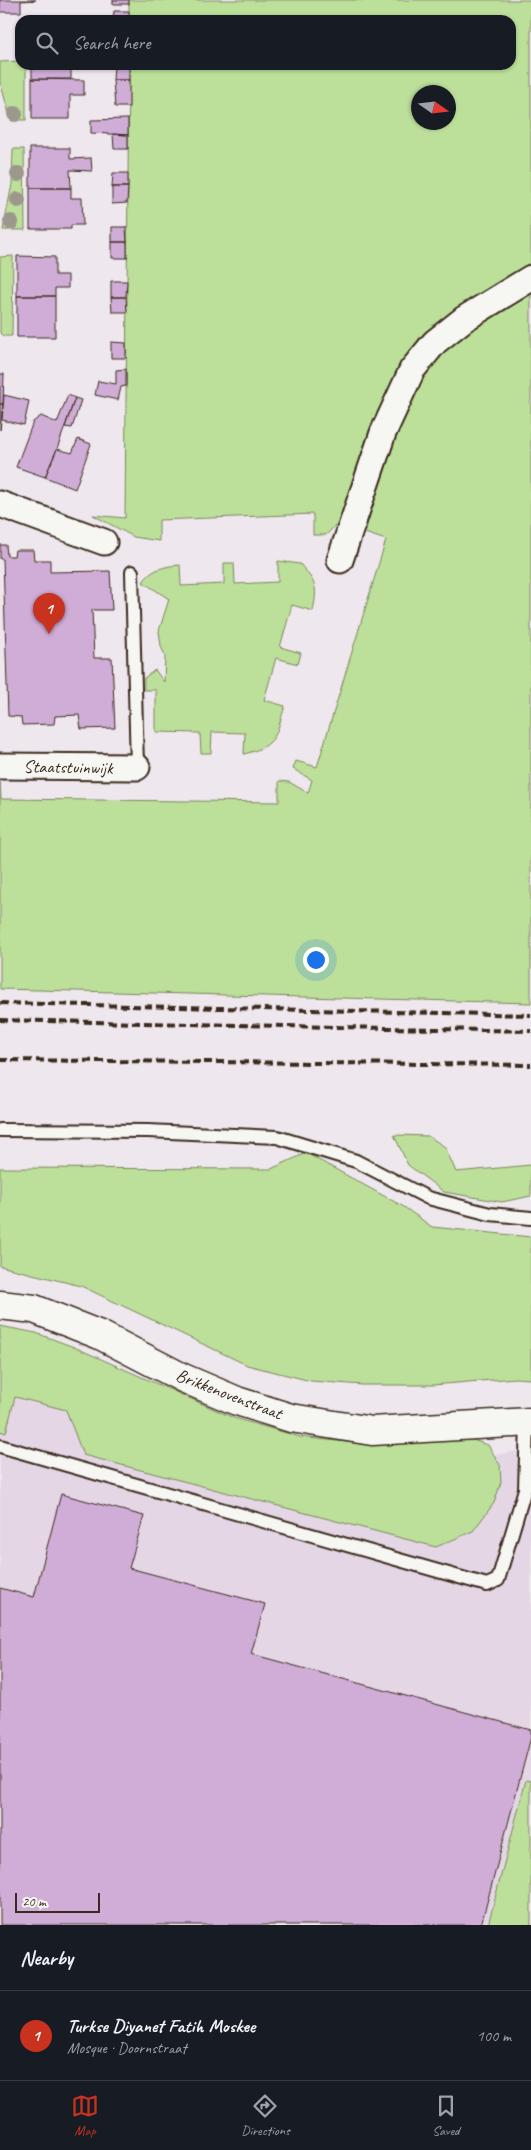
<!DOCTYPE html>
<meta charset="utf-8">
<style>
:root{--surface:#171b24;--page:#20242c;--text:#f1f3f6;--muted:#9ea1a6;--line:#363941;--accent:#c8321e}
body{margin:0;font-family:Caveat,sans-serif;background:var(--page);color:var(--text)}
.compass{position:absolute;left:411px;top:85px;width:45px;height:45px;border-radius:50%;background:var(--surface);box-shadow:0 1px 4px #0004;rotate:104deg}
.scale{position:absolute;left:15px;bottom:12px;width:85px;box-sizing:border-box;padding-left:5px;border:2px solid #3b2a1e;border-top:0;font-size:14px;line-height:18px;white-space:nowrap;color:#3b2a1e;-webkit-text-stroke:4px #f6f6f2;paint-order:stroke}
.you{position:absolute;left:315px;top:959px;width:18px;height:18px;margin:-12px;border:4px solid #fff;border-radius:50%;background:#1a73e8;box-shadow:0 0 0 8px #1a73e833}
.badge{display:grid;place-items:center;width:32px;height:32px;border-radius:50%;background:var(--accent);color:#fff;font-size:16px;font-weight:700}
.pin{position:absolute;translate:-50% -41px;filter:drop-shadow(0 1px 2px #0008)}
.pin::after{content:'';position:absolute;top:26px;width:18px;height:15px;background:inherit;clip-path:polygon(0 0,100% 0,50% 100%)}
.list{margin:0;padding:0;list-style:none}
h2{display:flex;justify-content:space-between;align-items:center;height:65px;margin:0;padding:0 20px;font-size:21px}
h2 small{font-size:16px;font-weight:400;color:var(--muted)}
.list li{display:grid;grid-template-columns:32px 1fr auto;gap:15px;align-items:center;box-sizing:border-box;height:90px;padding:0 20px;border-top:1px solid var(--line)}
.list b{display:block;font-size:19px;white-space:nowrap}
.list p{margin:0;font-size:16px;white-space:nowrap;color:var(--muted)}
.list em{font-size:16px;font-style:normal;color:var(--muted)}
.icon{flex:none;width:28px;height:28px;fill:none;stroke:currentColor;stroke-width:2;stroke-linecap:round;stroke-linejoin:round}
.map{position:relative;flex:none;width:531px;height:1925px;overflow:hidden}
.search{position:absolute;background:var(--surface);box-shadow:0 1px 4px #0004;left:15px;right:15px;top:15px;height:55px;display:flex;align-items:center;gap:12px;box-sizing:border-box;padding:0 18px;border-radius:15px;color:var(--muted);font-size:19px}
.sheet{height:155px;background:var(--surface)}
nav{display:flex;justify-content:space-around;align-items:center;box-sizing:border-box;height:70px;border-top:1px solid var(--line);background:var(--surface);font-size:14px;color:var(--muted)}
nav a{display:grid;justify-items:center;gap:2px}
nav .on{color:var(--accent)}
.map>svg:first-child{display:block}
.built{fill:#e5d6e6}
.green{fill:#bce09a;stroke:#7c855c;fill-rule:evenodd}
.building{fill:#d0add7;stroke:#3b2a1e}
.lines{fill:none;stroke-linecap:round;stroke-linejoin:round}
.service-casing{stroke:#3b2a1e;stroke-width:16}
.minor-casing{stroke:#3b2a1e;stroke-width:29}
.tertiary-casing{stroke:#3b2a1e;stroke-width:31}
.service{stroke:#f6f6f2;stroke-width:12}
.minor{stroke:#f6f6f2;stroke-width:25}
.tertiary{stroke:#f6f6f2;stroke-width:28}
.rail{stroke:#3b2a1e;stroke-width:4;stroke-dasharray:8 4;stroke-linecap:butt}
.tree{fill:#9d988c}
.labels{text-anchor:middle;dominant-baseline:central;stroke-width:4.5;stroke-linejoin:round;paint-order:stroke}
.street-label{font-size:18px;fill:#3b2a1e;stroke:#f6f6f2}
</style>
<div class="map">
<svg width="531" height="1925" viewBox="0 0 531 1925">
<rect width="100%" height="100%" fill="#eee7ed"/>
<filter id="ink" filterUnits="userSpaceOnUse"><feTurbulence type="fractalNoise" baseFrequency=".02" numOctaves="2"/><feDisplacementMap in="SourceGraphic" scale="10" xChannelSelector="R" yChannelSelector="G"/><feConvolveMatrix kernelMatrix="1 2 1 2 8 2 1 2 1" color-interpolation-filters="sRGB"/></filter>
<g filter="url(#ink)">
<path class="built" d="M0 1338 277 1454 449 1463 523 1450 531 1451V1925H0Z"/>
<path class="green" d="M129 0H531V268L420 337 394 380 372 425 345 523 335 526 326 535H313V514L159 520V541L134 537 93 515 125 518 129 65H511V20H129ZM418 92H448V122H418Z
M20 61V65H26V120H11L0 82V62Z
M13 149H24L25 230H3L12 184Z
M13 256 12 336H3L0 333V257Z
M531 287V1003L0 989V778L1 799 279 802V781L289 782 308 793 312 780 293 769 296 761 317 767 386 540 365 533 381 474 421 378 467 327Z
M278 561 300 564C316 583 318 586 313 611L292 605 280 647 301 653 298 664 276 658 264 700 285 706C275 736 278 745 244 754L245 733 212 732 211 753H201L200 733 156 732V690H144V678L155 670 164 682 165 656 161 646 159 631 169 599 143 582C151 569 165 566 180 565L181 586 224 584V563H234L235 584 278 582Z
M394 1135 428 1136 445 1147 456 1172 531 1165V1196L502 1202 444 1192 408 1165Z
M306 1153 404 1207 432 1227 531 1237V1379L515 1378 433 1385H363L311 1381 247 1365 81 1286 0 1266V1168L271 1169Z
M0 1326 36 1333 74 1347 234 1418 300 1437 364 1444 473 1440 488 1445 500 1465 501 1482 494 1503 473 1531 436 1547 83 1455 66 1410 15 1397 6 1433 0 1431Z
M526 1780 531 1781V1925H488Z"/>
<path class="building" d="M0 0H36L21 1V12H0Z
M113 0H129V4H113Z
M114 11H129V20H113Z
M32 65H71V79H32Z
M114 65H129V80H113Z
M32 79 84 80V95H70V119H32Z
M113 80H129V107H115Z
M128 119V135L91 133V120Z
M113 134 128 135V149H114Z
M30 148H70V159L91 158 92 171 70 170 71 188H30Z
M113 173H128V187H112Z
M112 187H128L127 203 112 204Z
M30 188H71V198H82L83 225H71V229H30Z
M112 227H126L127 242H112Z
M112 242H127V258H112Z
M17 256 55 257V275H68V288H55V296H17Z
M111 281H127L126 297H111Z
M17 296H55V337H17Z
M111 297H126L127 312H112Z
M111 342 126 343V358H111Z
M126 369V386L121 387 118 400 95 395 98 381 116 384V370Z
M0 374H4L3 404H0Z
M4 395 29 401 24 425 2 420Z
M68 395 75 398 57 449 45 477 16 467 33 422 41 416 57 423Z
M75 398 81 400 72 428 65 427Z
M0 404H3L0 430Z
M78 439 91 444 75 489 45 477 57 449 72 453Z
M0 545H6L7 556H14L15 550H33L34 560H50V572L110 571 112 610H92L94 658H112L115 728 81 729 79 715 55 716 54 724 22 725 21 717 8 716 3 559H0Z
M61 1494 144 1516 129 1568 265 1604 251 1654 531 1730V1737L481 1925H0V1588L34 1597Z"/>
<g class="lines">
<g class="service-casing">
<path id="service" d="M132 572 137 767
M0 1130 148 1131 277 1137 356 1161 428 1198 490 1214 531 1218
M0 1446 487 1585 498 1580 525 1489 527 1422"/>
</g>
<g class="minor-casing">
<path id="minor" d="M0 504 104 542
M340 560 383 433 412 370 435 342 464 319 531 278
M0 766 137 767"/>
</g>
<g class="tertiary-casing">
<path id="tertiary" d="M0 1305 34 1309 100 1335 183 1378 237 1401 291 1418 372 1431 531 1422"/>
</g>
<use href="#service" class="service"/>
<use href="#minor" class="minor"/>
<use href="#tertiary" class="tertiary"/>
<path class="rail" d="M0 1003 531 1015
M0 1020 531 1031
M0 1060 531 1065"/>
</g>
<g class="tree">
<circle cx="15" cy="114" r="8"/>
<circle cx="18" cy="174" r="8"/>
<circle cx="18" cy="200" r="8"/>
<circle cx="11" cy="222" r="8"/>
</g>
</g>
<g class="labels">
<g class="street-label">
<text transform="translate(68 767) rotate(1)">Staatstuinwijk</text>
<text transform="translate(229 1394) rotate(21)">Brikkenovenstraat</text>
</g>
</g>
</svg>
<svg class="compass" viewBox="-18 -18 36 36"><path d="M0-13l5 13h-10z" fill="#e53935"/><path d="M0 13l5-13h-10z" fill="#9ea1a6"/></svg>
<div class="scale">20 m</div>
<div class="you"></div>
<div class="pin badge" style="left:49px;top:634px">1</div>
<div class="search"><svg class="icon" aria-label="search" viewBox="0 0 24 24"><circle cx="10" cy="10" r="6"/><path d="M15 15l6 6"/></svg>Search here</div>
</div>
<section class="sheet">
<h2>Nearby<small></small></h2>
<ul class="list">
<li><span class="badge">1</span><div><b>Turkse Diyanet Fatih Moskee</b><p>Mosque · Doornstraat</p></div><em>100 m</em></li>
</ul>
</section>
<nav>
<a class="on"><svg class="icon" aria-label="map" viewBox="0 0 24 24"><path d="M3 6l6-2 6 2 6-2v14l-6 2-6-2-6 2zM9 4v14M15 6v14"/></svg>Map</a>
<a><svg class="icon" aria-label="directions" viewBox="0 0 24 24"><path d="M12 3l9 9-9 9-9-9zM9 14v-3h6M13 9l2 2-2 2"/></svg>Directions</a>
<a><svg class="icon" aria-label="saved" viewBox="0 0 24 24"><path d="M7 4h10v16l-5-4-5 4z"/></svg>Saved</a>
</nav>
